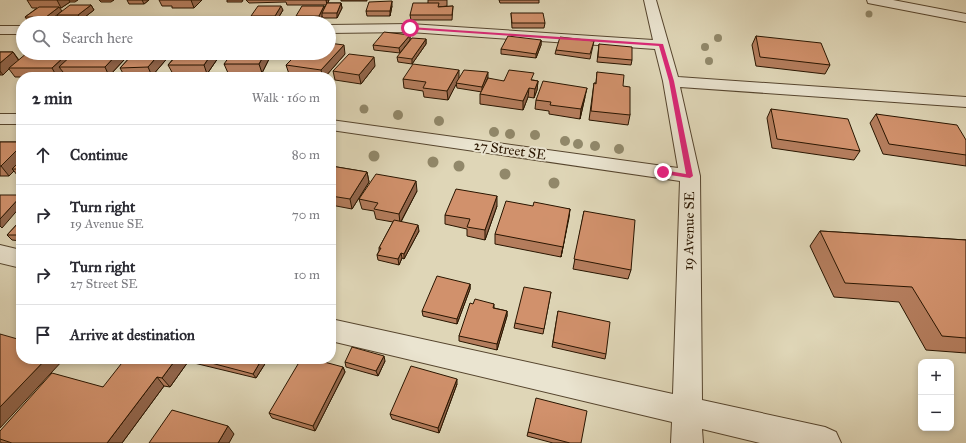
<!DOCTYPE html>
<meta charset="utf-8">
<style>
:root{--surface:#fff;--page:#f2f2f3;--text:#2b2b33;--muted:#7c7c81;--line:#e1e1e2}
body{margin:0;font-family:"IM FELL Great Primer",serif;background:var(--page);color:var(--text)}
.controls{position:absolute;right:12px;bottom:12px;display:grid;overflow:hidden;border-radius:8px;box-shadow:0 2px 6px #0003}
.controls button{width:36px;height:36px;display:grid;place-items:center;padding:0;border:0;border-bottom:1px solid var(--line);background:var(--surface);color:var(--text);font:20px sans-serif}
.stop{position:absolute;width:12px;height:12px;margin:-9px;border:3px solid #db2777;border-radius:50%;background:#fff}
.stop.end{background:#db2777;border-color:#fff;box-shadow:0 1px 4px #0008}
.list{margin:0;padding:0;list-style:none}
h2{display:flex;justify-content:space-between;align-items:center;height:52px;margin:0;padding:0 16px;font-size:17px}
h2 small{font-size:13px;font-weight:400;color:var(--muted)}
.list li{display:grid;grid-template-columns:26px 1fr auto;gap:12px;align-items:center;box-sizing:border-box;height:60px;padding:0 16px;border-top:1px solid var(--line)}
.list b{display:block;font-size:15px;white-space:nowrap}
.list p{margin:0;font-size:13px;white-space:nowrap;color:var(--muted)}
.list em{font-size:13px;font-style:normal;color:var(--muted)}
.icon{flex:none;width:22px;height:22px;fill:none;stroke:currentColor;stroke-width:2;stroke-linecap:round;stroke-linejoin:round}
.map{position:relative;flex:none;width:966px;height:443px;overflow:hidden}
.search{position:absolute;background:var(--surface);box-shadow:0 2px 6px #0003;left:16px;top:16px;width:320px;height:44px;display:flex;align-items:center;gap:10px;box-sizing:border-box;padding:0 14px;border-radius:22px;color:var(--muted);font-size:15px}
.panel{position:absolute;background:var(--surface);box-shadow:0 2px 6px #0003;left:16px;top:72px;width:320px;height:292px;border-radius:16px}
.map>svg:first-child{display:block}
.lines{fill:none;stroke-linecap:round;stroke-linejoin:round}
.minor-casing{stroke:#56452e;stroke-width:2}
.minor{fill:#eae4d0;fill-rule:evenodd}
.tree{fill:#91886a}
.wall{fill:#b47d5d;stroke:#291500}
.shaded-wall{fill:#92664c;stroke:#291500}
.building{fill:#d1916c;stroke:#291500}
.route{fill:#db2777}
.labels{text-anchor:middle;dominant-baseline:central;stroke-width:4;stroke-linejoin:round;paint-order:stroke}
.street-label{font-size:14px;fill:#291500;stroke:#eae4d0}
</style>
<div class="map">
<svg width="966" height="443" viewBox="0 0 966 443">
<rect width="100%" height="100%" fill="#dfd6b7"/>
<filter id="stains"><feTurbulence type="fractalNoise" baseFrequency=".005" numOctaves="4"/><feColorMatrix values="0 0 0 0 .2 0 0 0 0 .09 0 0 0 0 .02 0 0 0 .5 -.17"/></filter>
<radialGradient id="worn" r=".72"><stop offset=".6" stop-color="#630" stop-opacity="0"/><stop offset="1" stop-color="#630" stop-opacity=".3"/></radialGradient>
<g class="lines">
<g class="minor-casing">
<path id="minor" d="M644 0H656L678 77 966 97V107L680 87 700 176 702 400 825 427 836 432 841 443H760L702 429 703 443H671L672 422 331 341V319L673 394 680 181 331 130V120L678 168 663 81 655 49 410 32 329 33V25L410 24 653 40Z
M867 0H893L966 14V22L873 4 868 3Z
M0 26H23V34H0Z
M0 114H21V124H0Z
M0 245 21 250V268L0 263Z"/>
</g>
<use href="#minor" class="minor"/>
</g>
<g class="tree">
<circle cx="869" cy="14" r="3.5"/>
<circle cx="718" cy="38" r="4"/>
<circle cx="705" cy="47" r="4"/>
<circle cx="709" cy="61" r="4"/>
<circle cx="364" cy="109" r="4.5"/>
<circle cx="398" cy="115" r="5"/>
<circle cx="439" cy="121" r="5"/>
<circle cx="494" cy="132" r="5"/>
<circle cx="510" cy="134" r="5"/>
<circle cx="535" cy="135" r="5"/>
<circle cx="565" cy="141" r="5"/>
<circle cx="578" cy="144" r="5"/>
<circle cx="595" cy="146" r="5"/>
<circle cx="619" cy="149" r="5"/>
<circle cx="374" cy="156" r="5.5"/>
<circle cx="433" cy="162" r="5.5"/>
<circle cx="459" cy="166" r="5.5"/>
<circle cx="505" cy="174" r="5.5"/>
<circle cx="554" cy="183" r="5.5"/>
</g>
<path class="wall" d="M27 0H78L75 2H70L61 8H60L49 21H28L25 17 37 8H32Z
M99 0H114L111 2H101Z
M127 0H149L144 4H129Z
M159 0H202L194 8H172V6H162Z
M227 0H243L242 2H227Z
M246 0H329L327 3H341L342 8 337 18H323L322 16 320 21H297L296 16 324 6V9L326 5H287L286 2 249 3Z
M341 0H367V1H341Z
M428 0H447V6L439 7 453 6 452 20H411L410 15 428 3Z
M499 0H539V3H500Z
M91 5 94 10 81 20H59L57 15Z
M392 6 390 16H367L366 11Z
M283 10 277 20H253L251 16Z
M511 13 545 23 544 28H512Z
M410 35V40L400 53 374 50 373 45Z
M756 36 830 65 825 74 756 66 752 45Z
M426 39V44L412 64 398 62 397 57Z
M541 40V45L536 58 501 54V49Z
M594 41 590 59 555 54 556 50Z
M599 44 632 60 631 65 597 62Z
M0 52H13L19 60 58 53 59 55 68 59 74 53H121L124 60 109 76H65L63 72 58 77H15L9 69 3 75H0Z
M134 53H216L218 58 207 74H173L168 65 178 53H169L170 55 152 76 125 77 120 68Z
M345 54 325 77H311L289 74 286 65Z
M270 57 262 73H228L224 64Z
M375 66 361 84 335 80 333 71Z
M597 72 623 86 630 115 628 125 589 120 594 83H596Z
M488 77 485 86 504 81 533 80 538 81 537 90 534 98 528 97 523 110 480 104V94L482 92 457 88 456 83 448 100 424 97 423 91 404 88 403 79Z
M585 97 580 119 549 114V111L535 109 536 100Z
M771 109 860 151 854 160 772 148 767 118Z
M876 114 966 140V166L883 154 870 123Z
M0 142H21V179H20L14 171 9 176H0Z
M331 166 367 172 369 182 352 209 331 205Z
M417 191 401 222 419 231 404 259 402 258 399 265 378 260 377 255 379 251V248L393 222 376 219 374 211 362 209 359 199Z
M497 206 485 240 467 236V229L445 224V215Z
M533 206 570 209 561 257 495 244V234Z
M584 211 631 270 628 279 573 269Z
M21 220V241L12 240 7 235Z
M820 231 966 240V353L926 350 899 302 834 297 810 246Z
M470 284V289L457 324 423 316 422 311Z
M551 292 543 334 514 328 515 323Z
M473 304H494V308L507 311V316L497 350 459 341V336Z
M558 311 606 354 605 359 552 347Z
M190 359 170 387 164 386 122 443H2L0 442V431L103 387Z
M192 359H268L256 378 194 363Z
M385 361 378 376 346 367 345 362Z
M343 367 345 372 315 431 272 418 269 413Z
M457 384 439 433 392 419 390 414Z
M528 432 581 443H553L527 436Z"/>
<path class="shaded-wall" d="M57 0H69L70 2 61 8Z
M142 0H149L144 4Z
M191 0H202L194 8Z
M326 0H329L327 5Z
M392 1V6L390 16V11Z
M341 3 342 8 337 18V13Z
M91 5 94 10 81 20 78 15Z
M281 6 283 10 277 20 275 16Z
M324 6 325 10 322 13V16L320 21 319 16Z
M59 7 62 11 49 21 46 17Z
M410 35V40L400 53 399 48Z
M426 39V44L412 64V59Z
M541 40V45L536 58V54Z
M344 45 345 54 325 77H323L321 70Z
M13 52 19 61 9 68V69L3 75 0 71V63Z
M51 53H58L61 58 48 55Z
M118 53H121L124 60 109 76 105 67Z
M160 53H169L170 55 152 76 148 67Z
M212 53H216L218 58 207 74 204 65Z
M265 53H269L270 57 262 73 259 64Z
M66 55 72 64 59 67 63 72 57 77 52 68Z
M374 57 375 66 361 84 359 75Z
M459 70V79L448 100 447 91Z
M488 72V77L482 92V87Z
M538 81 537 90 534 98 535 89Z
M529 88 528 97 523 110V101Z
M587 88 585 97 580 119 581 109Z
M21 146V164L12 169 14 171 9 176 1 166Z
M367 172 369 182 352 209 350 199Z
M416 181 417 191 400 223 399 214Z
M21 196V206L2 228 0 226V219Z
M497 196V206L485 240V230Z
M570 209 569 218 561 257 563 247Z
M418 225 419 231 404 259V254Z
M401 253 402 258 399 265 398 259Z
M470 284V289L457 324V319Z
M507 311V316L497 350V344Z
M384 356 385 361 378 376 376 371Z
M46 359H64L0 428V407Z
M176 359H190L170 387 162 378Z
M262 359H268L256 378 253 374Z
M343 367 345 372 315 431 313 426Z
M157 377 164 386 122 443H107Z
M457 379V384L439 433 438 428Z
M228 426 234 434 229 443H218Z"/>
<path class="building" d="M392 1 390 11H366L369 2Z
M327 3H341L337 13H322Z
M413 3H439L438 7 453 6 452 15H410Z
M70 5H91L78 15H57Z
M258 6H281L275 16H251Z
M302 6H324L319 16H296Z
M39 7H59L46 17H25Z
M511 13H543L545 23H512Z
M384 32 410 35 399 48 373 45Z
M508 36 541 40 536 54 501 49Z
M756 36 821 43 830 65 760 57Z
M560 37 594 41 590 54 556 50Z
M412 38 426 39 412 59 397 57Z
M329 43 344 45 321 70 286 65 298 53H329Z
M599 44 632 47V60L598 57Z
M0 52H13L0 63Z
M27 53H51L48 55H66L52 68H9Z
M74 53H118L105 67H59Z
M134 53H160L148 67 120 68Z
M179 53H212L204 65H168Z
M232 53H265L259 64H224Z
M349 54 374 57 359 75 333 71Z
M413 64 459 70 447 91 423 88 426 82 403 79Z
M464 70 488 72 482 87 456 83Z
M509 70 534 73 531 80 538 81 535 89 529 88 523 101 480 94 488 78 504 81Z
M597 72 624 75 623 86 630 87V115L591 111 594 83 596 84Z
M543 81 587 88 581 109 550 105 551 102 536 100Z
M771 109 848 119 860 151 777 139Z
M876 114 957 125 966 140V155L889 144Z
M0 142H21V146L1 166H0Z
M21 160V169H12Z
M331 166 367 172 350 199 331 196Z
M376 174 416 181 399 214 374 209 378 203 359 199Z
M456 189 497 196 485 230 467 227 470 219 445 215Z
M0 195H21V196L0 219Z
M506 201 533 206 534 202 570 209 563 247 495 234Z
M584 211 635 220 631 270 574 259Z
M21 220V235H7Z
M394 220 418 225 404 254 401 253 398 259 377 255 381 248H379Z
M820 231 966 240V338L942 336 912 287 845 283Z
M437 276 470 284 457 319 422 311Z
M524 287 551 292 544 329 515 323Z
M475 299 494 304 493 308 507 311 497 344 459 336 470 303 473 304Z
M558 311 610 322 606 354 553 342Z
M0 334 21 340V359H46L0 407Z
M352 347 384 356 376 371 345 362Z
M125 359H176L162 378 157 377 107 443H12L0 439V431L52 373 103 387Z
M196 359H262L253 374Z
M301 359H313L343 367 313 426 269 413Z
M411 366 457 379 438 428 390 414Z
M536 398 587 411 581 443H570L528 432Z
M172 410 228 426 218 443H149Z"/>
<path class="route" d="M410 27 663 44 674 81 693 176 690 178 663 174 660 172 663 170 686 174 669 81 659 46 409 29Z"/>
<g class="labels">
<g class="street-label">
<text transform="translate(510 150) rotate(8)">27 Street SE</text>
<text transform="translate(689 231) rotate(-89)">19 Avenue SE</text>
</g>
</g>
<rect width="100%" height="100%" filter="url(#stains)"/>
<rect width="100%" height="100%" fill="url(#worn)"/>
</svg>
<div class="controls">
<button>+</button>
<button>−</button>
</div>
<div class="stop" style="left:410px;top:28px"></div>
<div class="stop end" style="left:663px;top:172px"></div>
<div class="search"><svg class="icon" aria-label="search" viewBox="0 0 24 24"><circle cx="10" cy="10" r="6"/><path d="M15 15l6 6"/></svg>Search here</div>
<section class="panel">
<h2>2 min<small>Walk · 160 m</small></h2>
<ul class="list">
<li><svg class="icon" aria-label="ahead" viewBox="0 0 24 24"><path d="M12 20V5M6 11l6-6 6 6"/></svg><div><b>Continue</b></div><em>80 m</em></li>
<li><svg class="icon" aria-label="right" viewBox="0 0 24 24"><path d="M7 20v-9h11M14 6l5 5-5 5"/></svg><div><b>Turn right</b><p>19 Avenue SE</p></div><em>70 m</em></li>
<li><svg class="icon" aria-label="right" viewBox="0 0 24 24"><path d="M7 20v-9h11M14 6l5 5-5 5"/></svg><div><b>Turn right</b><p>27 Street SE</p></div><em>10 m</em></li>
<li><svg class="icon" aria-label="arrive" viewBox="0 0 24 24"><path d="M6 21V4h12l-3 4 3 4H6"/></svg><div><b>Arrive at destination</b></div></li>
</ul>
</section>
</div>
